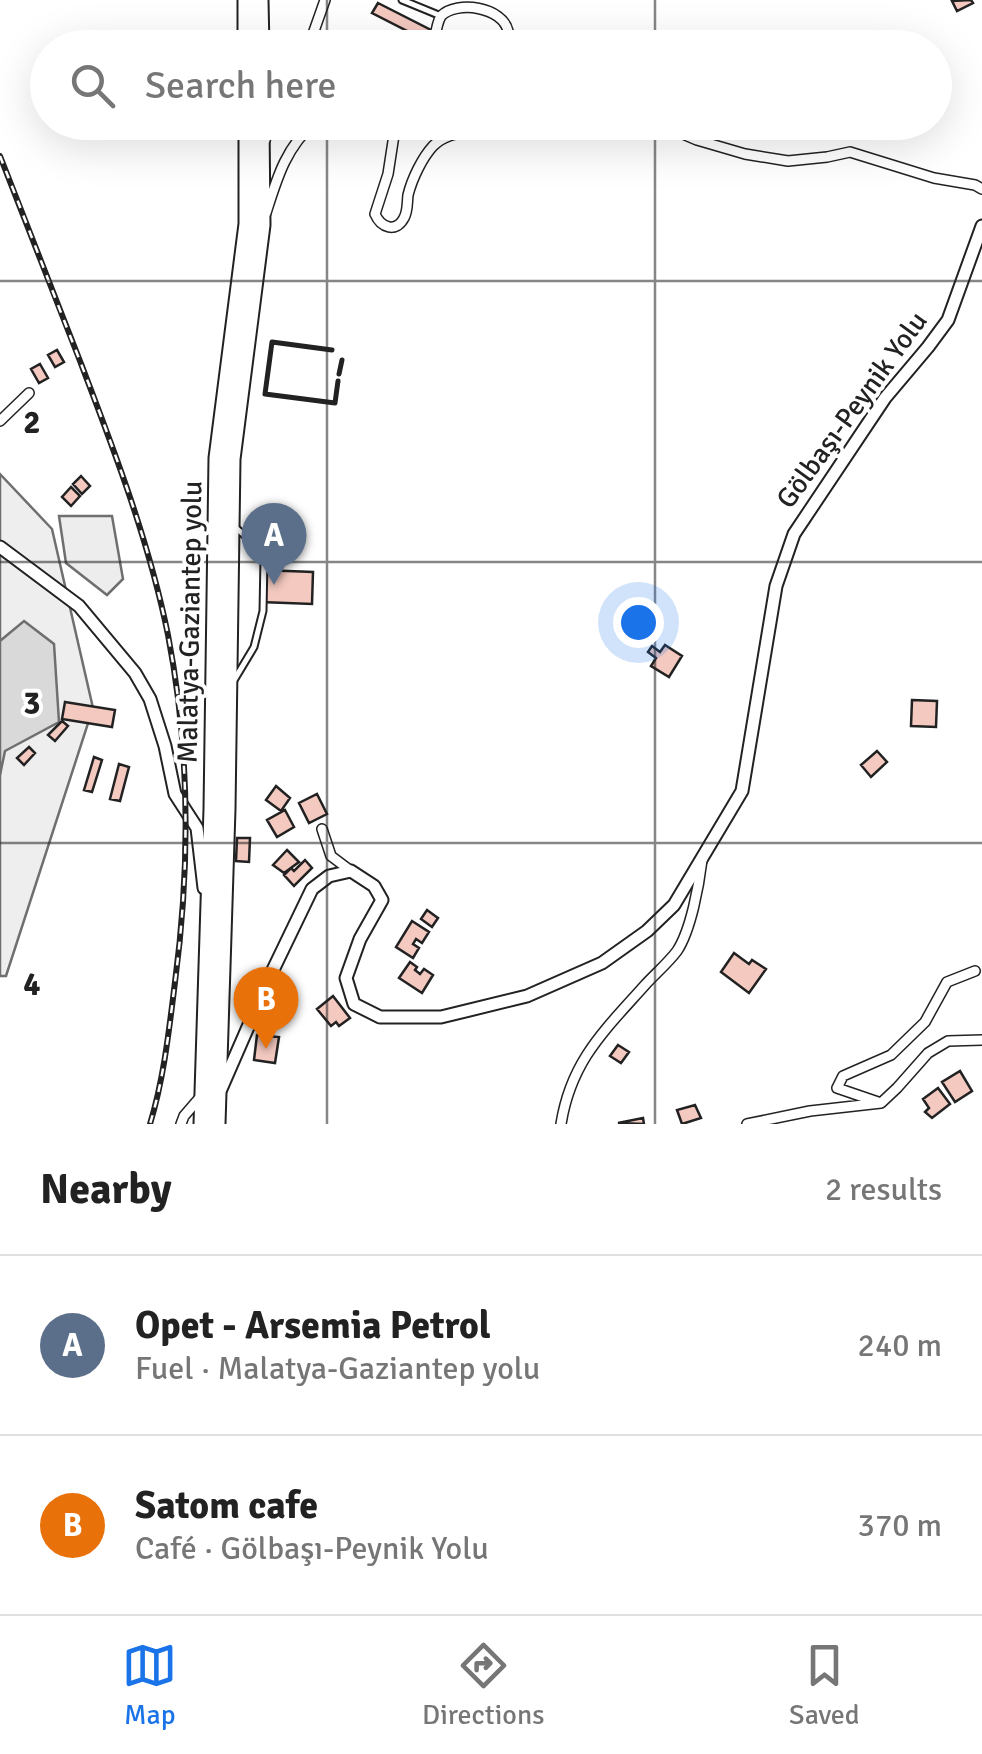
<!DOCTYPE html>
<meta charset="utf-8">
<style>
:root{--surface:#fff;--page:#f2f2f2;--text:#222;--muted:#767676;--line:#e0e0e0;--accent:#1a73e8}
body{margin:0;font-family:Signika,sans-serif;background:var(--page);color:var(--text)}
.you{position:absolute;left:638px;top:622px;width:35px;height:35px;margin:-25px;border:8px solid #fff;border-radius:50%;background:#1a73e8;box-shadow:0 0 0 15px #1a73e833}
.badge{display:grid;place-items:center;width:65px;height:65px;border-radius:50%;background:var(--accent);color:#fff;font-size:32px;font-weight:700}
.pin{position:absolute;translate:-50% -82px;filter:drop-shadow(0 2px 5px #0008)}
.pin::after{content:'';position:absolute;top:52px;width:35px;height:30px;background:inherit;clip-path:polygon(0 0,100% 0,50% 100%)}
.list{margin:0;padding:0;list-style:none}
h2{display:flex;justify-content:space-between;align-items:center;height:130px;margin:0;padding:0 40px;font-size:42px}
h2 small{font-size:32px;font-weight:400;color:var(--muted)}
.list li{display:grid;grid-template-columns:65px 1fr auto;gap:30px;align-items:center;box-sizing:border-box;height:180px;padding:0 40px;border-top:2px solid var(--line)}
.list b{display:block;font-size:38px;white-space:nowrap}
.list p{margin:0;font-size:32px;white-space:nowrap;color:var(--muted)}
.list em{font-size:32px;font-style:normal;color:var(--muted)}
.icon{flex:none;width:55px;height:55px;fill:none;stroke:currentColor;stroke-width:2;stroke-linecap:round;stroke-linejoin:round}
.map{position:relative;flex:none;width:982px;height:1124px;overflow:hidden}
.search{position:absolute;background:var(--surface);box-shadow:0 10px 40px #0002;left:30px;right:30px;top:30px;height:110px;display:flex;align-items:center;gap:25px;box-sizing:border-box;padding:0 35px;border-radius:55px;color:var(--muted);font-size:38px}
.sheet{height:490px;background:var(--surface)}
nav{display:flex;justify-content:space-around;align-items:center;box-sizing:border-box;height:140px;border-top:2px solid var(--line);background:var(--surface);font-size:28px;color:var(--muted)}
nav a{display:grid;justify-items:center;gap:5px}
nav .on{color:var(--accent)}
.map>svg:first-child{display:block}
.green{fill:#eee;stroke:#6f6f6f;stroke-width:2.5}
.parking{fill:#ededed;stroke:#6f6f6f;stroke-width:2.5}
.water{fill:#d9d9d9;stroke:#6f6f6f;stroke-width:2.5}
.building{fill:#f3c9c0;stroke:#222;stroke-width:2.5}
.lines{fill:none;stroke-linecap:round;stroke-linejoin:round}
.service-casing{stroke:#222;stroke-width:9}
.minor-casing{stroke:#222;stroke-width:12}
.tertiary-casing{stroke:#222;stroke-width:15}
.trunk-casing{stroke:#222;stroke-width:19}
.service{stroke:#fff;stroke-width:5}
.minor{stroke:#fff;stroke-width:9}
.tertiary{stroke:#fff;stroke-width:11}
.trunk{stroke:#fff;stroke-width:15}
.rail-casing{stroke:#222;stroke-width:6}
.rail{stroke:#fff;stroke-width:2.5;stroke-dasharray:8;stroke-linecap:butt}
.wall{stroke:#222;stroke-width:5}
.grid{fill:none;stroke:#222;stroke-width:2.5;stroke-opacity:0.55}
.labels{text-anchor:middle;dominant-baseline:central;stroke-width:8;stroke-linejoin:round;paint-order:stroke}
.street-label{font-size:28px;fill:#222;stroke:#fff}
.grid-label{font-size:32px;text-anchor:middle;font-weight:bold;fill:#222;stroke:#fff;stroke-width:8;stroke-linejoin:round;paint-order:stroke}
</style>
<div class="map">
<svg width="982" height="1124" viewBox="0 0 982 1124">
<rect width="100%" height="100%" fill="#fff"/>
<path class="green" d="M0 474 52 529 93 708 6 976H0Z"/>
<path class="parking" d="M59 516H112L123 579 107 595 66 563Z"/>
<path class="water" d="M24 621 54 644 59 722 5 751 0 775V641Z"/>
<path class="building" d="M971 0 973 3 957 11 952 1Z
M378 3 431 30 425 40 372 13Z
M478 39 500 46V48H475Z
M57 350 64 362 55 367 48 355Z
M40 364 48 378 39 383 31 369Z
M81 476 90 486 82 494 73 484Z
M71 487 80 496 71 506 62 497Z
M262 570 313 572 312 604 261 602Z
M665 645 682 656 669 677 651 666 656 658 648 652 652 646 660 652Z
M912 700 937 701 936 727 911 726Z
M65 702 115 710 112 727 62 719Z
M62 721 68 726 55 741 48 735Z
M29 747 35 753 24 765 17 758Z
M877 751 887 762 871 777 861 765Z
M94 757 102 760 92 792 84 790Z
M119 764 129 767 120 801 110 799Z
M276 786 290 798 281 811 266 800Z
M317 794 327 814 309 823 299 803Z
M285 810 294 827 277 837 267 820Z
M237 838H250L249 862 236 861Z
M287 850 299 862 284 873 273 865Z
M305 860 312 868 294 886 284 875 291 868 294 871Z
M427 910 438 918 432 927 421 919Z
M412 921 429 932 422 943 416 939 413 944 419 948 413 958 396 947Z
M734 953 749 964 752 960 766 969 749 993 721 972Z
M410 962 417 967 415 970 420 974 424 969 433 975 422 993 399 978Z
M333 996 350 1018 339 1026 336 1022 331 1026 317 1009Z
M257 1035 279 1037 275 1063 254 1060Z
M618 1045 629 1052 621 1063 610 1056Z
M960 1071 972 1091 955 1102 942 1082Z
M938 1088 950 1104 932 1118 925 1112 929 1108 923 1099Z
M695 1105 701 1118 682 1124 677 1110Z
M643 1118 644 1124 618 1123Z"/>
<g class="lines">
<g class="service-casing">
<path id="service" d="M402 0 441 16
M233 682 254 647 263 611 264 559 253 543 235 527"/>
</g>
<g class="minor-casing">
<path id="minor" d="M308 48 325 0
M433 48C435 39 436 24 441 16 457 0 503 7 508 31 509 37 507 42 507 48
M396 122 388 174 375 214C381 228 396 233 404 218 408 211 407 203 408 195 412 179 422 158 433 146 452 127 478 136 498 122
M655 122 697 140 745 154 788 161 827 157 850 152 934 178 975 185 982 189
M265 140 271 122
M266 213C277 178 286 147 315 122
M0 421 29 393
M322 829 331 856 351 871
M878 1102 837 1088 843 1076 891 1055 925 1022 947 982 975 971
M181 1124 184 1116 203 1094
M561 1124C571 1061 604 1031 645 985 655 974 668 963 677 951 691 930 699 885 702 860
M747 1124 810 1111 881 1103 897 1088 928 1053 948 1041 982 1040"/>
</g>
<g class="tertiary-casing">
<path id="tertiary" d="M0 547 79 606 135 673 150 699 165 746 175 794 197 828 204 888
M221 1089 272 972 312 889 329 876 351 871 374 886 382 900 360 939 346 978 354 1004 380 1017H441L527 996 602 963 647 931 674 905 742 791 776 586 794 534 885 398 928 347 948 320 982 226"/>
</g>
<g class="trunk-casing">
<path id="trunk" d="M246 0V48
M260 0 261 48
M202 1124 212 809 217 458 247 224V122
M217 1124 227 809 232 459 262 225 261 122"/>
</g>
<use href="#service" class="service"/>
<use href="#minor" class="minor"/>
<use href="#tertiary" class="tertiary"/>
<use href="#trunk" class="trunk"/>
<g class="rail-casing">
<path id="rail" d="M0 156C27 224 53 293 80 361 114 450 149 541 168 635 190 749 190 868 175 982 169 1030 164 1078 150 1124"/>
</g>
<use href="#rail" class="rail"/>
<path class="wall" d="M332 350 272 342 265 394 335 403 338 381
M339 374 342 360"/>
</g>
<path class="grid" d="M327 0V48M655 0V48M327 122V1124M655 122V1124M0 281H982M0 562H982M0 843H982"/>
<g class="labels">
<g class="street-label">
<text transform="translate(852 410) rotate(-54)">Gölbaşı-Peynik Yolu</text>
<text transform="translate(190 622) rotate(-89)">Malatya-Gaziantep yolu</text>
</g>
</g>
<g class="grid-label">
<text x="32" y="433">2</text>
<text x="32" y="714">3</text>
<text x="32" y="995">4</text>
</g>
</svg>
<div class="you"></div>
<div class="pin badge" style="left:274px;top:585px;background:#5c6f8a">A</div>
<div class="pin badge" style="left:266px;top:1049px;background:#e8710a">B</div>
<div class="search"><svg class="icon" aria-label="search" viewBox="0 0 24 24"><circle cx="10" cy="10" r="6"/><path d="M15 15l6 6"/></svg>Search here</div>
</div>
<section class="sheet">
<h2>Nearby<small>2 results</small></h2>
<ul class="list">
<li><span class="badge" style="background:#5c6f8a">A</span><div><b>Opet - Arsemia Petrol</b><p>Fuel · Malatya-Gaziantep yolu</p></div><em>240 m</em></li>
<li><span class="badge" style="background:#e8710a">B</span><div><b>Satom cafe</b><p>Café · Gölbaşı-Peynik Yolu</p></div><em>370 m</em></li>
</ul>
</section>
<nav>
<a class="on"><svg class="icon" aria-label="map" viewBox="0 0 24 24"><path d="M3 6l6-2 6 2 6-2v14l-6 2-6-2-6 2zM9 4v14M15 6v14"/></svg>Map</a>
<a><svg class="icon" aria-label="directions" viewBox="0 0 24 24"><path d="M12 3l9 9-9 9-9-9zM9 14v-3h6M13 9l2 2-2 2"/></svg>Directions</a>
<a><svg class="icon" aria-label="saved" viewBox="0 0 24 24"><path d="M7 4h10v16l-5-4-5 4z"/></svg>Saved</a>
</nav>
